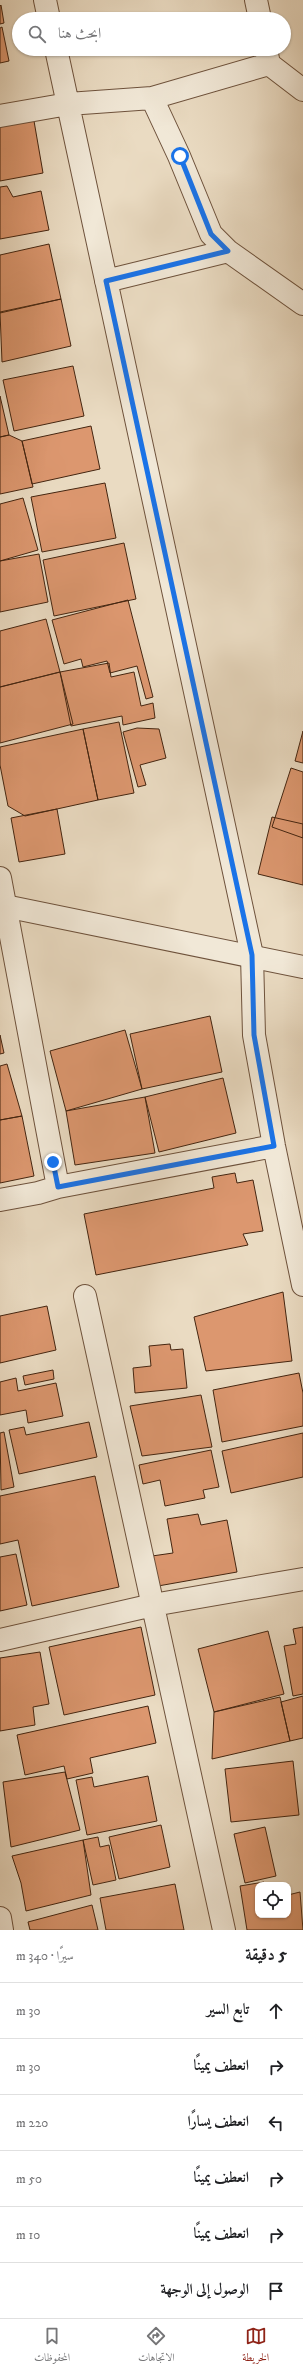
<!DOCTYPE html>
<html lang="ar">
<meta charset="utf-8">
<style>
:root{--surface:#fff;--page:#f2f2f2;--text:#202124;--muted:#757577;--line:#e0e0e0;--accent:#8f2418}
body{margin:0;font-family:"IM FELL DW Pica",Amiri,serif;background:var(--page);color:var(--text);direction:rtl}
.controls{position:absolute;right:12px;bottom:12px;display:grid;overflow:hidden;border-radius:8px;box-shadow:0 1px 3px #0004}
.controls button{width:36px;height:36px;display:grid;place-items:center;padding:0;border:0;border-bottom:1px solid var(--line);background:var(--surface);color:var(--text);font:20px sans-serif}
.stop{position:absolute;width:12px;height:12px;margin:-9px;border:3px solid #1a73e8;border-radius:50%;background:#fff}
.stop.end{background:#1a73e8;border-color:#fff;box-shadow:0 1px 4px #0008}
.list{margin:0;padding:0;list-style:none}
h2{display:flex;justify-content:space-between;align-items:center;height:52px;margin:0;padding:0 16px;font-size:17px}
h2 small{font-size:13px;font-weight:400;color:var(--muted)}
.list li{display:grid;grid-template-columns:26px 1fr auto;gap:12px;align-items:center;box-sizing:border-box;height:56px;padding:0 16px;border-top:1px solid var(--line)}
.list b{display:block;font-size:15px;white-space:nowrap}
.list em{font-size:13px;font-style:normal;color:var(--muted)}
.icon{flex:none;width:22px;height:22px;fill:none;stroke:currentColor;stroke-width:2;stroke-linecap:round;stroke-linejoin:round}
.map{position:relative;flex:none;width:303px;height:1930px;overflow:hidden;direction:ltr}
.search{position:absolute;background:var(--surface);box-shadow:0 1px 3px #0004;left:12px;right:12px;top:12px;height:44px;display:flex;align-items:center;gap:10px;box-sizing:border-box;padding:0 14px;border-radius:22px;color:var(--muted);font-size:15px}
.sheet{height:388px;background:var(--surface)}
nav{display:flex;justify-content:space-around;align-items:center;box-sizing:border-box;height:56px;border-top:1px solid var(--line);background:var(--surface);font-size:11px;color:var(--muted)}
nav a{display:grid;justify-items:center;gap:2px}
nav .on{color:var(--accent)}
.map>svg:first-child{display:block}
.building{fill:#dc976f;stroke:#442510}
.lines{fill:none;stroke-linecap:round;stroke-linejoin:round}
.minor-casing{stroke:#6e523c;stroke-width:24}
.tertiary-casing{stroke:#6e523c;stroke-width:24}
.minor{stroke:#f1e8d7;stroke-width:22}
.tertiary{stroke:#f1e8d7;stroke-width:22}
.route{stroke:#1a73e8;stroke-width:5}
</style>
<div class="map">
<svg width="303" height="1930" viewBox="0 0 303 1930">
<rect width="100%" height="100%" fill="#eadbc2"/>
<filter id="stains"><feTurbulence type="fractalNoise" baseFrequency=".005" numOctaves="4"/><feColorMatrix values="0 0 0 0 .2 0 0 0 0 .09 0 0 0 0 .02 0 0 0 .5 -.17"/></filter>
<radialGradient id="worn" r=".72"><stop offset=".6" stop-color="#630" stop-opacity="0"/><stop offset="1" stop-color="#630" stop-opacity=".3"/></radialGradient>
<path class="building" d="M1 5 4 23 0 24V6Z
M2 27 9 61 0 63V28Z
M34 121 43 173 0 181V122Z
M7 186 13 197 41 191 49 230 0 239V187Z
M49 244 61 299 0 313V255Z
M61 299 71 346 2 362 0 312Z
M73 366 84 416 14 431 3 380Z
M0 396 9 435 0 437Z
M91 426 100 469 32 484 22 441Z
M9 435 22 441 33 487 0 494V437Z
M105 483 116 538 42 552 31 497Z
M23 498 38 550 0 561V504Z
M124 543 136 599 54 616 43 560Z
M39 554 48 602 0 612V561Z
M128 600 153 697 146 699 137 666 110 673 107 661 83 667 81 659 64 664 52 620Z
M46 619 60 672 0 687V631Z
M109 663 111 677 134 672 141 706 153 703 155 718 123 725 122 716 71 726 60 672Z
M60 672 73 724 0 743V687Z
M119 722 134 793 98 800 83 729Z
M137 728 159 729 166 758 140 765 146 785 138 787 123 732Z
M83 729 98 800 25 816 8 806 0 765V747Z
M303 731V763L295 761Z
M291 768 303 772V838L272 827Z
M57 809 65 854 19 862 11 818Z
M272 817 303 824V885L258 874Z
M210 1016 222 1072 142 1089 130 1034Z
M125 1030 142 1089 66 1111 50 1051Z
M0 1035 4 1053 0 1054Z
M7 1064 22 1116 0 1120V1066Z
M223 1078 236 1133 159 1152 145 1097Z
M145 1097 155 1153 75 1165 66 1111Z
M22 1116 34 1176 0 1183V1120Z
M235 1173 237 1183 253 1180 263 1231 243 1234 248 1245 96 1275 84 1214 214 1188 212 1177Z
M283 1292 292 1361 206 1371 194 1317Z
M47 1306 56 1350 0 1363V1316Z
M170 1344 171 1350 183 1349 187 1388 135 1393 133 1368 151 1366 149 1346Z
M53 1370 54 1379 25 1385 23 1376Z
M299 1373 303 1393V1426L222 1442 213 1390Z
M16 1378 18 1391 56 1383 63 1416 28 1423 26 1410 0 1415V1382Z
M201 1395 212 1447 142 1456 130 1406Z
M89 1422 97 1457 19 1474 9 1430 24 1427 26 1435Z
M4 1432 14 1487 1 1490 0 1433Z
M303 1433V1477L231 1493 222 1451Z
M211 1450 219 1487 203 1490 205 1498 165 1506 160 1480 143 1484 139 1465Z
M95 1476 119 1587 32 1606 18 1540 0 1544V1496Z
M198 1514 201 1525 227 1520 237 1572 158 1586 152 1556 173 1553 167 1519Z
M16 1554 27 1605 0 1611V1557Z
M141 1627 155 1695 64 1715 49 1647Z
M303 1627V1694L293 1696 284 1646 296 1644 293 1629Z
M268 1631 284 1694 214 1712 198 1649Z
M40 1652 49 1704 33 1707 35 1725 0 1731V1658Z
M303 1696V1738L290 1741 281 1702Z
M280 1697 290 1741 212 1759 214 1712Z
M148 1706 156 1743 90 1758 93 1773 67 1779 64 1766 25 1775 17 1735Z
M293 1761 299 1815 231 1822 225 1769Z
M65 1772 80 1830 11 1847 3 1782Z
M148 1776 157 1821 87 1835 76 1780 92 1777 94 1787Z
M161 1825 170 1867 119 1879 109 1837Z
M265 1827 276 1876 245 1883 234 1834Z
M98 1837 100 1847 109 1845 116 1880 93 1885 83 1840Z
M83 1840 91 1895 26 1911 21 1883 12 1856Z
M264 1882V1885H258V1915H288V1895L300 1892 303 1930H247L240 1886Z
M175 1884 184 1930H106L100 1898Z
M92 1905 98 1930H30L28 1922Z"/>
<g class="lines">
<g class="minor-casing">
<path id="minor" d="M45 0 49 19
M256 0 260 19
M56 49 252 955 254 1035 274 1146 303 1285
M269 64 303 90
M152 98 179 156 211 234 228 251 303 304
M0 116 68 104 152 98 269 64 266 49
M106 281 228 251
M0 878 58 1187 38 1193 0 1200
M58 1187 274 1146
M85 1296 224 1930
M0 1640 153 1605 303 1579
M0 1918 2 1930"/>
</g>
<g class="tertiary-casing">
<path id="tertiary" d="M0 905 303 967"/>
</g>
<use href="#minor" class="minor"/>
<use href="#tertiary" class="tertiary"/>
</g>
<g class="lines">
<path class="route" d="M53 1162 58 1187 274 1146 254 1035 252 955 106 281 228 251 211 234 180 156"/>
</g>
<rect width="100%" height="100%" filter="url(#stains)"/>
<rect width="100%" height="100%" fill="url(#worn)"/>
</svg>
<div class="controls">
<button><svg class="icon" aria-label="locate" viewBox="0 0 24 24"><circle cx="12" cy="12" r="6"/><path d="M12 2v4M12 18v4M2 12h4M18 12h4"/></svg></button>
</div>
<div class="stop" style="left:180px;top:156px"></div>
<div class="stop end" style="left:53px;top:1162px"></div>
<div class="search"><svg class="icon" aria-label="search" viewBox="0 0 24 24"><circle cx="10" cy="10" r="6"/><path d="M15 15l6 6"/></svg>ابحث هنا</div>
</div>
<section class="sheet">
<h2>5 دقيقة<small>سيرًا · 340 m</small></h2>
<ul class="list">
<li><svg class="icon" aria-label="ahead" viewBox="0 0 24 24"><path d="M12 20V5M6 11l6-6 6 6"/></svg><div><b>تابع السير</b></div><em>30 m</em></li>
<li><svg class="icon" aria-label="right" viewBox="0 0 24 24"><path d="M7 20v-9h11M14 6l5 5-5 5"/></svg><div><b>انعطف يمينًا</b></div><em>30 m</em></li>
<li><svg class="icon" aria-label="left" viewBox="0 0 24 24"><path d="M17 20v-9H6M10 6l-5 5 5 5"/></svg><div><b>انعطف يسارًا</b></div><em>220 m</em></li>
<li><svg class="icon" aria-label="right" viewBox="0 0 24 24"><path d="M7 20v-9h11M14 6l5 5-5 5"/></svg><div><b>انعطف يمينًا</b></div><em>50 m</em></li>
<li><svg class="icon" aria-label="right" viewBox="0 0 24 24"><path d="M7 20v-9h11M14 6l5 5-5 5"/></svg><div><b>انعطف يمينًا</b></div><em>10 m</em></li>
<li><svg class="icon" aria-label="arrive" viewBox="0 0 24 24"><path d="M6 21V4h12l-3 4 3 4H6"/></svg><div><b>الوصول إلى الوجهة</b></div></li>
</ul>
</section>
<nav>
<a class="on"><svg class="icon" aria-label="map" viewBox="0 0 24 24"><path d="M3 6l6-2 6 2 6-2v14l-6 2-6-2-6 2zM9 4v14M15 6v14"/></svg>الخريطة</a>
<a><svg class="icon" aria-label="directions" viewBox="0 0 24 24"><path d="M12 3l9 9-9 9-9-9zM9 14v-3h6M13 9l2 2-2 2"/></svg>الاتجاهات</a>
<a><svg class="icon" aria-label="saved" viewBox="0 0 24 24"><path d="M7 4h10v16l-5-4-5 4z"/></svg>المحفوظات</a>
</nav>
